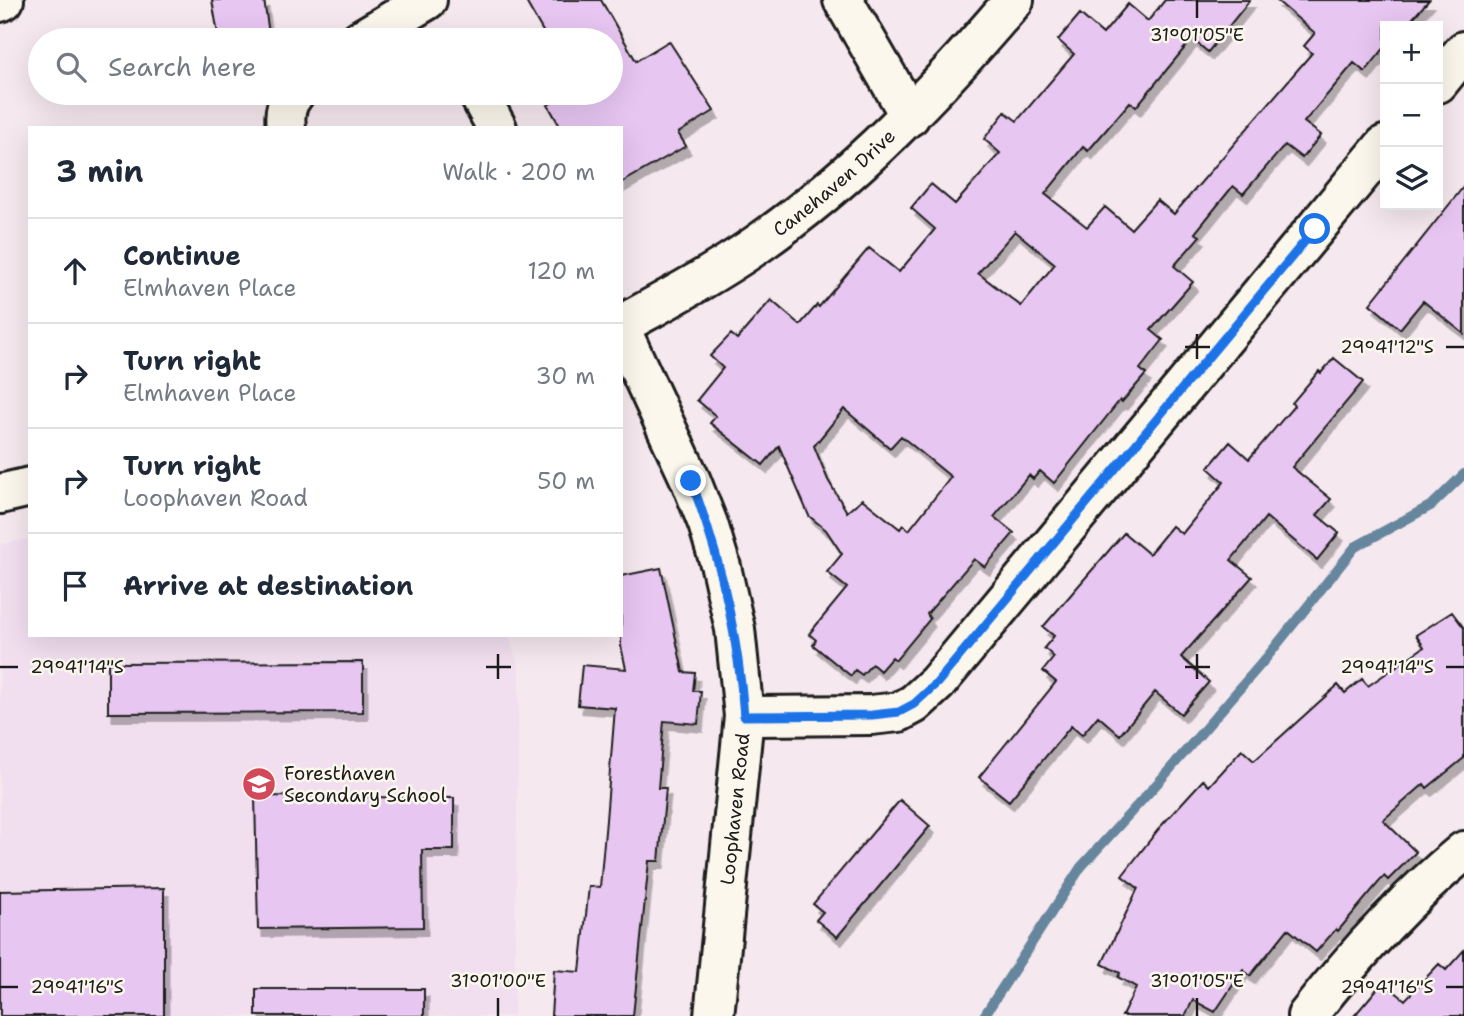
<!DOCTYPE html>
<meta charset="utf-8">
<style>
:root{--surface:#fff;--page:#f6f6f7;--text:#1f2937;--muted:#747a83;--line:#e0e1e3}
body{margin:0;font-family:"Shantell Sans",sans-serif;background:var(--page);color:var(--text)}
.controls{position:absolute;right:21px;top:21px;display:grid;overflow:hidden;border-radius:0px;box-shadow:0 7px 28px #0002}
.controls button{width:63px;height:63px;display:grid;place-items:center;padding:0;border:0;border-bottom:2px solid var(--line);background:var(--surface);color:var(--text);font:35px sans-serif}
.stop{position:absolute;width:21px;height:21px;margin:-16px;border:5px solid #1a73e8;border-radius:50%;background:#fff}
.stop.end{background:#1a73e8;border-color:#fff;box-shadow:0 2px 7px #0008}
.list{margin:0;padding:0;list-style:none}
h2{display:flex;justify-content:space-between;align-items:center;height:91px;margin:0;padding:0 28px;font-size:30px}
h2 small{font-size:23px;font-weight:400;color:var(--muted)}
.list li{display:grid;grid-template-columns:46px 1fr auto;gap:21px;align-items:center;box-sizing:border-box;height:105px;padding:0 28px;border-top:2px solid var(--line)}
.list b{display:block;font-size:26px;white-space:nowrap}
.list p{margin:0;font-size:23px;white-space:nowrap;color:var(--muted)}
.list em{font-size:23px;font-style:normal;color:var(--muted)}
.icon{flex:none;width:38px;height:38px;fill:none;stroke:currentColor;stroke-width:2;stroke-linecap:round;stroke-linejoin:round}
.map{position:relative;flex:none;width:1464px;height:1016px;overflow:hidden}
.search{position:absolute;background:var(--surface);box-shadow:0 7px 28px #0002;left:28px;top:28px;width:595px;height:77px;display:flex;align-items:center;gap:18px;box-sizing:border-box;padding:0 24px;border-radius:38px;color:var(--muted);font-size:26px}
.panel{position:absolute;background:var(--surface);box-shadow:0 7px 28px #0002;left:28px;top:126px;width:595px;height:511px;border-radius:0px}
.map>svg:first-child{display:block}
.built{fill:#f1deef}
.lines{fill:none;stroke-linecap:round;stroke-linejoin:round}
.stream{stroke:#66869e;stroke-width:10}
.building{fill:#e7c6f2;stroke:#1c1c1c;stroke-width:2;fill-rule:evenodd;filter:url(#shadow)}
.minor-casing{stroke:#1c1c1c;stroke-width:44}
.minor{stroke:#fbf7ec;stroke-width:38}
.route{stroke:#1a73e8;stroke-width:9}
.ticks{fill:none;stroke:#1c1c1c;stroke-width:2.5}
.labels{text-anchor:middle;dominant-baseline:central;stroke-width:5;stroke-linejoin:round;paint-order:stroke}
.street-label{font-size:19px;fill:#1c1c1c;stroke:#fbf7ec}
.poi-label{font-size:19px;fill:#1c1c1c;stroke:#fbf7ec;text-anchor:start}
.ticks-label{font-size:18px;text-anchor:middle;fill:#1c1c1c;stroke:#fbf7ec;stroke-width:5;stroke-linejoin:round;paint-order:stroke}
</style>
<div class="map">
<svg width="1464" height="1016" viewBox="0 0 1464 1016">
<defs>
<filter id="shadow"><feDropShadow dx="4.5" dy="8" stdDeviation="0" flood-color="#0004"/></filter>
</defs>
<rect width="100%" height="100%" fill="#f5e8ee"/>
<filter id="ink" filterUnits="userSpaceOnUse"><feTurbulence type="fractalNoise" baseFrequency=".0143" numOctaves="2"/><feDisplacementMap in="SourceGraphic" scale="14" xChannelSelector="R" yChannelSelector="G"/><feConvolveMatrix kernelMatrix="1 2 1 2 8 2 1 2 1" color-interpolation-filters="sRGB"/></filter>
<g filter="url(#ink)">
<path class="built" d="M30 538V635H509L519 670 514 1016H0V545Z"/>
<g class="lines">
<path class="stream" d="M984 1016 1081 867 1164 776 1267 657 1355 547 1432 505 1464 474"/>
</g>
<path class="building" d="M212 0H264L270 40H219Z
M525 0H601L636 61 669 41 714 111 678 133 686 146 621 183V128H561L548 105 568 93H611V40H548Z
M1165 0H1250L1208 52 1192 39 1136 107 1130 102 1088 151 1083 147 1045 194 1087 227 1105 207 1131 229 1157 200 1174 214 1312 53 1304 46 1315 33 1276 0H1429L1406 26H1385V47L1365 72 1354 63 1304 122 1321 135 1302 158 1285 145 1243 194 1233 186 1195 233 1200 236 1174 266 1193 282 1151 330 1163 340 1140 369 1146 374 1122 402 1120 400 1054 483 1040 471 1033 479 1029 475 994 517 1014 533 985 567 974 559 927 614 930 619 896 660 892 657 880 671 872 664 862 675 855 670 851 676 813 645 816 640 809 634 847 588 827 572 842 554 826 530 809 516 779 446 763 465 710 423 716 416 697 400 723 368 710 356 731 334 737 339 771 300 800 325 817 305 819 307 869 248 899 272 935 229 911 208 931 184 955 204 1000 153 984 139 1005 112 1017 121 1074 54 1058 40 1080 14 1103 34 1128 4 1148 21ZM1015 231 1055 264 1021 306 978 273ZM844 409 890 448 901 436 951 477 909 530 903 525 900 529 862 499 847 512 828 480 814 446Z
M1464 186V334L1423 301 1400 329 1370 304Z
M1334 358 1363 382 1292 467 1331 499 1317 515 1339 533 1317 560 1266 517 1231 560 1252 577 1181 657 1209 682 1181 714 1155 692 1120 735 1098 716 1082 735 1071 726 1009 801 979 777 1056 682 1043 671 1054 657 1044 648 1054 636 1043 627 1124 533 1149 554 1172 526 1182 534 1224 482 1208 468 1230 442 1249 459 1294 406 1292 403 1319 371 1321 373Z
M661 568 683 672 695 673 693 691H701L698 724 664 721 658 788H666L659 861H649L633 1016H551L554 970 580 972 589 886 600 887 606 820 615 708 578 705 582 665 626 669 621 646V576Z
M1452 612 1464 628V758L1427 788 1424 784 1383 820 1416 852 1388 880 1384 876 1338 931 1336 929 1316 952 1288 929 1250 976 1243 970 1215 1012 1193 1000 1185 1016H1122L1136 987 1118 977 1120 973 1102 964 1138 888 1122 876 1161 826 1203 780 1209 786 1242 750 1254 761 1338 685 1345 693 1362 679 1368 686 1424 647 1416 635Z
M363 662V712L108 713V663Z
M255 796 454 798V850H422L423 927 258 929Z
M900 800 930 826 837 937 816 920 823 912 813 904Z
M164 888V1016H0V891Z
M1464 950V1016H1354L1383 982 1405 1000 1439 964 1446 970Z
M256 989H424V1016H256Z"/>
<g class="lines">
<g class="minor-casing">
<g id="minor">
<path d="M843 0 910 116"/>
<path d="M0 2 4 0"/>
<path d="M360 40 427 0"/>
<path d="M1438 83 1464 51"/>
<path d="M478 93 497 128"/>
<path d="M286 128C284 115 286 103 295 93"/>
<path id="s1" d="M621 325C666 300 713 275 755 246 853 178 937 91 1014 0"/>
<path d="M621 330 691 481 708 524 721 567 735 629 744 716 714 1016"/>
<path d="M0 494 30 487"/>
<path d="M744 716 871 715 899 712 914 704 937 683 1385 145"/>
<path d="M1307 1016C1354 956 1405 899 1464 851"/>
</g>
</g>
<use href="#minor" class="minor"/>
</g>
</g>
<g class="lines" filter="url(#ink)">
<path class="route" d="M691 481C721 558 738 634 744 716L872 715 899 712 914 704 937 683 1315 229"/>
</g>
<path class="ticks" d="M1197 0V18M1197 334V359M1185 347H1210M1446 347H1464M498 654V679M1197 654V679M0 667H18M486 667H511M1185 667H1210M1446 667H1464M0 987H18M1446 987H1464M498 998V1016M1197 998V1016"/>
<defs>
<g id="school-disc" transform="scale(1.75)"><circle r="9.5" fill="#d1495b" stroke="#fbf7ec"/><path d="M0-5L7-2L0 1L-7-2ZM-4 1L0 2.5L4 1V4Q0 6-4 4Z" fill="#fff"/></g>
</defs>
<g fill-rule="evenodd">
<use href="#school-disc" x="259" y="784"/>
</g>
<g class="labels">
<g class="street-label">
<text stroke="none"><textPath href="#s1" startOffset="257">Canehaven Drive</textPath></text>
<text transform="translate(735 809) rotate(-84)">Loophaven Road</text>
</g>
<g class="poi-label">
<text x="284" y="773">Foresthaven<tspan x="284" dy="22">Secondary School</tspan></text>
</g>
</g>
<g class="ticks-label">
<text x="1197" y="41">31°01'05"E</text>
<text x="1387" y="353">29°41'12"S</text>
<text x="77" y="673">29°41'14"S</text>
<text x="1387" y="673">29°41'14"S</text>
<text x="498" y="987">31°01'00"E</text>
<text x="1197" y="987">31°01'05"E</text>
<text x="77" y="993">29°41'16"S</text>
<text x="1387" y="993">29°41'16"S</text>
</g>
</svg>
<div class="controls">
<button>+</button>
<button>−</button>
<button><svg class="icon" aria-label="layers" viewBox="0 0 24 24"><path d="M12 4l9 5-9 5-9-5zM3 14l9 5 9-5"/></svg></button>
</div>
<div class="stop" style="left:1315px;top:229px"></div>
<div class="stop end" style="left:691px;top:481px"></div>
<div class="search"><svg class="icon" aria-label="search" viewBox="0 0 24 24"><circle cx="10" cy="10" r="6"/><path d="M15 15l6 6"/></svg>Search here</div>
<section class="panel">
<h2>3 min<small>Walk · 200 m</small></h2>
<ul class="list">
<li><svg class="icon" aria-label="ahead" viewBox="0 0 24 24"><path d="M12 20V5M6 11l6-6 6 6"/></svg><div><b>Continue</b><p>Elmhaven Place</p></div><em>120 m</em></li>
<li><svg class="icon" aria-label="right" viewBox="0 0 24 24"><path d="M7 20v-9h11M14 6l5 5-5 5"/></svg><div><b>Turn right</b><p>Elmhaven Place</p></div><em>30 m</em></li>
<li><svg class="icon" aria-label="right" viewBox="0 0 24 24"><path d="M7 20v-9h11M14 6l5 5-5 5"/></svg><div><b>Turn right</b><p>Loophaven Road</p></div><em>50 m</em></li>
<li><svg class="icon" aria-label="arrive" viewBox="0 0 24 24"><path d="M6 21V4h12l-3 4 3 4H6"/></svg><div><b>Arrive at destination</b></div></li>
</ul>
</section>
</div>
